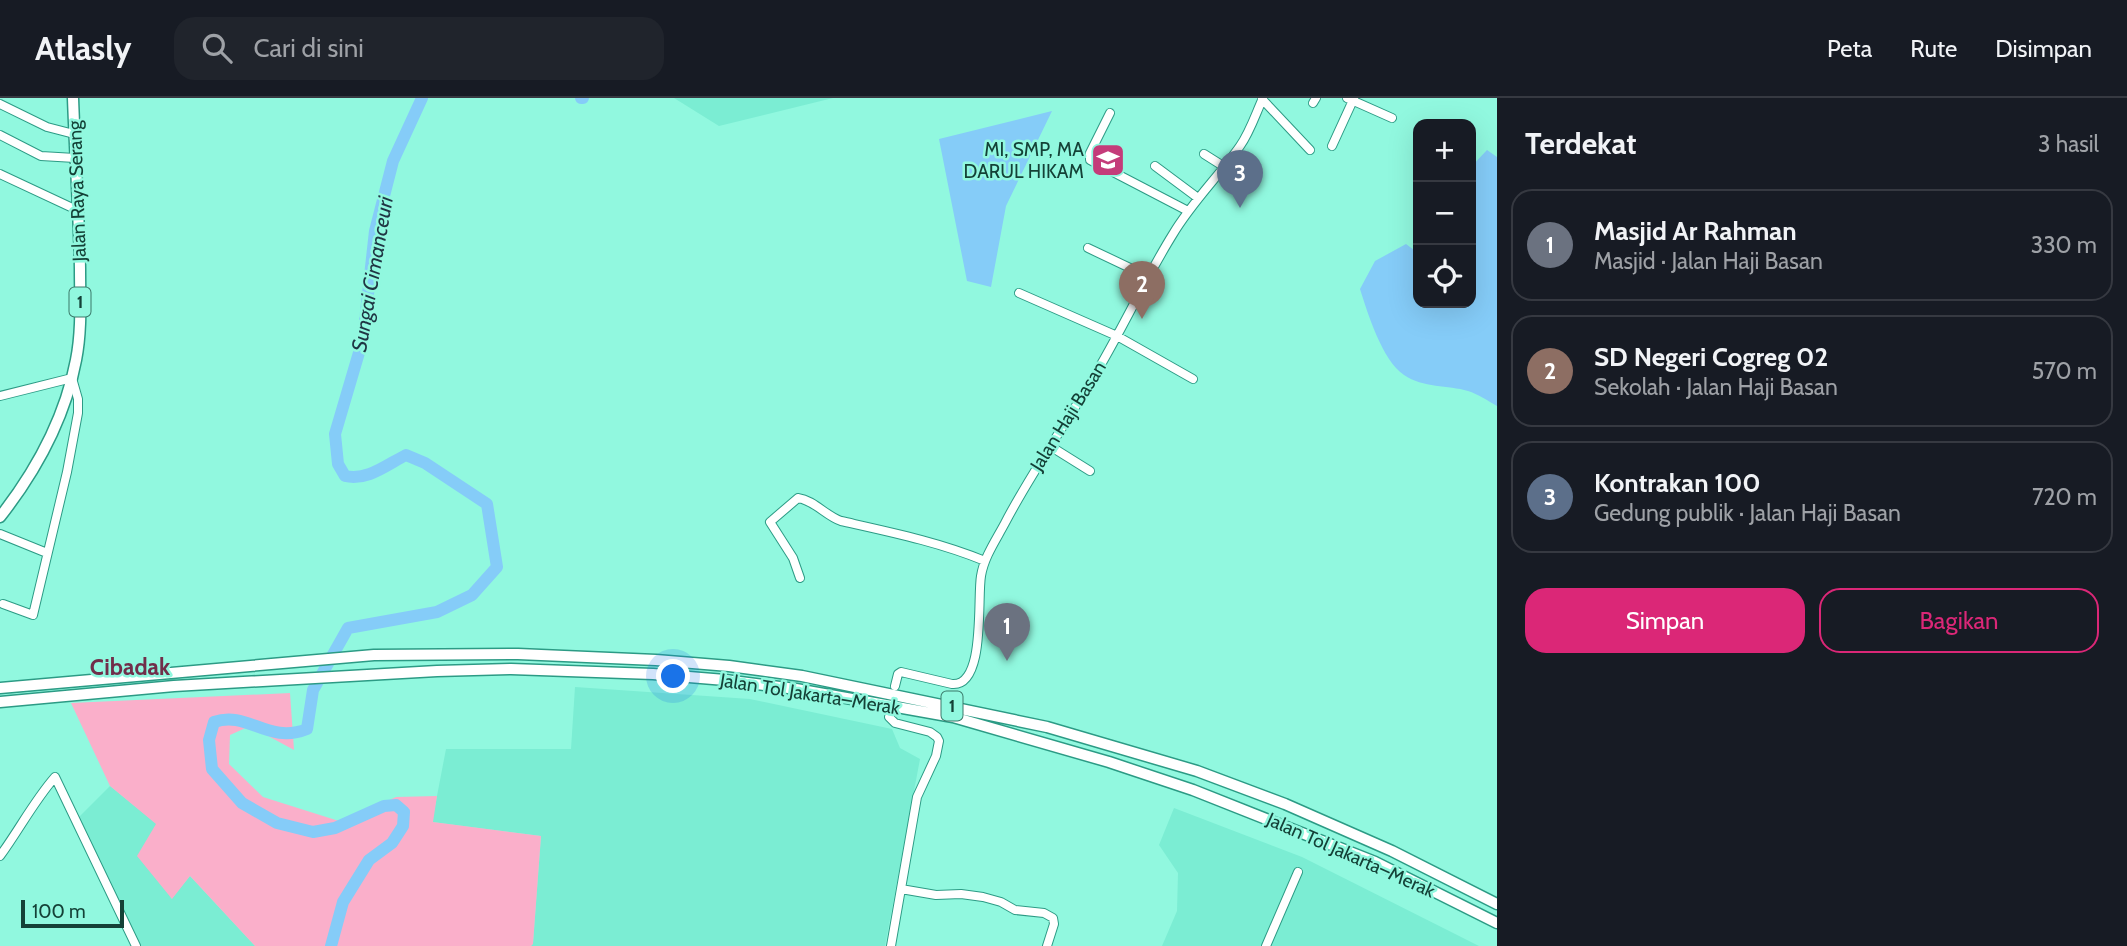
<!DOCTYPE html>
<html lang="id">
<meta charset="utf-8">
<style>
:root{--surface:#171b24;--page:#20242c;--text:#f1f3f6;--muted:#9ea1a6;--line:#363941;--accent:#db2777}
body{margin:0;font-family:Cabin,sans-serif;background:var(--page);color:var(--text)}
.controls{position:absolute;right:21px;top:21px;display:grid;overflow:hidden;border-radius:14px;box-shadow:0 7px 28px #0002}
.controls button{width:63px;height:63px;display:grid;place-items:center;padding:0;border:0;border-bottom:2px solid var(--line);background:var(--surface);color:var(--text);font:35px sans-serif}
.scale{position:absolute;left:21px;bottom:18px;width:103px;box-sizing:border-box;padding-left:7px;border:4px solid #144137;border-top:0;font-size:19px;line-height:24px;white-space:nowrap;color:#144137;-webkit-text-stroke:5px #91f8df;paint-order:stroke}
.you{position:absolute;left:674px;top:579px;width:24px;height:24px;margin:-18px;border:5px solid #fff;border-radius:50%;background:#1a73e8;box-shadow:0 0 0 10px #1a73e833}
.badge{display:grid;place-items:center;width:46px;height:46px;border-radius:50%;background:var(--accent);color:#fff;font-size:23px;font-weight:700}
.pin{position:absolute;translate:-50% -58px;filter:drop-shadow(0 2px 4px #0008)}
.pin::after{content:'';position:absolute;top:37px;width:24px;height:21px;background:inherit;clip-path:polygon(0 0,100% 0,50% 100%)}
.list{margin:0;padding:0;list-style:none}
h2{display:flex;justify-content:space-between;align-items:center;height:91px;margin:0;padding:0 28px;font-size:30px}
h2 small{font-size:23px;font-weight:400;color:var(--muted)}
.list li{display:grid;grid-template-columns:46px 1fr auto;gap:21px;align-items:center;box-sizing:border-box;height:112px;margin:0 14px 14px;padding:0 14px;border:2px solid var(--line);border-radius:21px}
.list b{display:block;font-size:26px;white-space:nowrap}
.list p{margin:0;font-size:23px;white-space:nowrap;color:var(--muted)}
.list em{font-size:23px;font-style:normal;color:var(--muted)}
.actions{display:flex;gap:14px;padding:21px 28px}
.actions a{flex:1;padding:16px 0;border:2px solid var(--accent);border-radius:21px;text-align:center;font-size:24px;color:var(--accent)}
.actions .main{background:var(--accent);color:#fff}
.icon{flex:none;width:38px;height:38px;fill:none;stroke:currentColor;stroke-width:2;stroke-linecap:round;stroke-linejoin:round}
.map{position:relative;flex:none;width:1497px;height:848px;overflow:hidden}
header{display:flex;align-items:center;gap:42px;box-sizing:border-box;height:98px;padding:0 35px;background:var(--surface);border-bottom:2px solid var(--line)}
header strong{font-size:33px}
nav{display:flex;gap:38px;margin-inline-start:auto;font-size:24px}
.search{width:490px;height:63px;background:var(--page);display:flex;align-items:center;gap:18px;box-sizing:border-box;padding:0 24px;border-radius:21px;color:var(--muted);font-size:26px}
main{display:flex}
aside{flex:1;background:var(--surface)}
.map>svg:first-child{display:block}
.built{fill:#7bedd3}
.green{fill:#faafca}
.water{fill:#85ccf8}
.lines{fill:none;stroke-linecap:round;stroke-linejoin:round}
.river{stroke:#85ccf8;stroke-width:12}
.minor-casing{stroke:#2c9b85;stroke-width:10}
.highway-casing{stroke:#2c9b85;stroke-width:13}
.minor{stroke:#fff;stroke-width:8}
.highway{stroke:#fff;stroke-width:10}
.labels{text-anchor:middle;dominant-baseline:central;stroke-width:5;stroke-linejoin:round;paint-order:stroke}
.shield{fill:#91f8df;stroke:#3a7869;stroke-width:2}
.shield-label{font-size:18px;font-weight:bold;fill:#144137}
.poi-label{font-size:19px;fill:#144137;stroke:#91f8df;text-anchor:end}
.street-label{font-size:19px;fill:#144137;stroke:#91f8df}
.water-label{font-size:21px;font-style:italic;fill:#1f3543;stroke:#91f8df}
.quarter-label{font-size:23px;font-weight:bold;fill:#712e4a;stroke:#91f8df}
</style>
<header>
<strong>Atlasly</strong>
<div class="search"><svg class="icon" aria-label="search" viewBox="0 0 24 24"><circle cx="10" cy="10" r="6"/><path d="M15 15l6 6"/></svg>Cari di sini</div>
<nav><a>Peta</a><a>Rute</a><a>Disimpan</a></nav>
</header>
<main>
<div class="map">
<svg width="1497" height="848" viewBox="0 0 1497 848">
<rect width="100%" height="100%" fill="#91f8df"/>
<path class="built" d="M674 0H833L719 28Z
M575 589 750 601 892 631 900 650 920 661 885 848H531L533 845 541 738 432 724 446 651H571Z
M110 688 157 726 171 801 190 778 255 848H138L75 723Z
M1174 710 1302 759 1479 848H1162L1177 813 1178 775 1159 747Z"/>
<path class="green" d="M290 595 294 652 250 628 230 637 229 666 263 699 342 724 396 699 437 698 433 724 541 738 533 846 531 848H255L190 778 172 801 137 758 156 726 110 688 71 605Z"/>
<path class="water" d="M1052 13 1006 108 991 189 967 183 939 41Z
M1487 52 1497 59V308C1488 303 1478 296 1468 293 1448 287 1423 290 1404 277 1382 262 1368 216 1360 191L1375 163 1406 146 1418 155V205H1471V69Z"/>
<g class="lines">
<path class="river" d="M581 0H583
M331 848 343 804 369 762 392 745 403 728 404 714 396 707 384 708 335 730 313 734 277 725 242 705 212 671 209 642 214 624C248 612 268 647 307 631L313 592 348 530 437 514 472 497 497 469 487 406 425 365 406 357C386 367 368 383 345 378L338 366 335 336 363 241 375 133 393 63 422 0"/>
<g class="minor-casing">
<path id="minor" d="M1347 0 1392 20
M1262 1 1310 52
M1313 5 1316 0
M0 6 47 29 74 36
M1110 15 1090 55V62L1188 113
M0 37 41 58 75 60
M1332 48 1354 0
M1204 56 1223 68
M1155 68 1198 100
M0 76 79 113
M1088 150 1149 179
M1019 195 1117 238 1193 281
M0 298 72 280 78 301V315L67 374 33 517 3 506
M1050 348 1090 373
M0 436 47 455
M800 480 793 460 770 424 798 400C814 402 826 418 841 423 890 434 939 444 985 463
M895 588 898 576 901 574 952 586C986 589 977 500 981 478 984 459 996 442 1005 425 1032 373 1066 326 1096 275 1123 230 1145 181 1173 136 1192 104 1219 78 1240 48 1250 34 1256 15 1263 0
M891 612 889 619 895 625 930 634 937 639 939 643 936 658 917 699 891 848
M0 758C19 732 34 703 55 679L136 848
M901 791 936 797 961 796 983 799 1001 804 1015 812 1044 815 1053 820 1054 826 1047 848
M1266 848 1298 774"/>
</g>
<g class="highway-casing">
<path id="highway" d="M0 419C36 373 65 320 76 262 82 232 80 201 80 171 79 114 75 57 73 0
M0 590 374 557 518 556 656 562 729 568 802 578 1047 629 1197 673 1285 706 1392 753 1497 806
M0 604 174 588 437 573 511 571 653 576 725 582 796 591 953 619 1109 664 1193 692 1375 764 1497 825"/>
</g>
<use href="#minor" class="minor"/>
<use href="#highway" class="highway"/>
</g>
<defs>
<g id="school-square" transform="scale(1.75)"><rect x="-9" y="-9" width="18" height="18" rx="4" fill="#c43c7a" stroke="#91f8df"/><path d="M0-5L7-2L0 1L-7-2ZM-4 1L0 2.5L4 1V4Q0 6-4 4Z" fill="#fff"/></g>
</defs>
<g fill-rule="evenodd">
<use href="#school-square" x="1108" y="62"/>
</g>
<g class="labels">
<g class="shield">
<rect x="69.5" y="189.5" width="21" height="29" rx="5"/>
<rect x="941.5" y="593.5" width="21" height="29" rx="5"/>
</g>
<g class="shield-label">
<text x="80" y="204">1</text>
<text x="952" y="608">1</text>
</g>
<g class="poi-label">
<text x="1084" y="51">MI, SMP, MA<tspan x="1084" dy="22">DARUL HIKAM</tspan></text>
</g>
<g class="street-label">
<text transform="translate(77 93) rotate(-92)">Jalan Raya Serang</text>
<text transform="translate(1068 318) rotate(-58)">Jalan Haji Basan</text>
<text transform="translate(810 596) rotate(9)">Jalan Tol Jakarta–Merak</text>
<text transform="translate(1351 757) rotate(24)">Jalan Tol Jakarta–Merak</text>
</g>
<g class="water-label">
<text transform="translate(372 176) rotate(-80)">Sungai Cimanceuri</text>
</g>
<g class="quarter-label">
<text x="130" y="569">Cibadak</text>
</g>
</g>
</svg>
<div class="controls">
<button>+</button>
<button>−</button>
<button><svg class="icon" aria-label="locate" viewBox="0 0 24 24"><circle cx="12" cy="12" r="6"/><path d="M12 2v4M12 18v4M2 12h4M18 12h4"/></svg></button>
</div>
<div class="scale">100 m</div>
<div class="you"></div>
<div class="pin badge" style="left:1007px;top:563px;background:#6b7280">1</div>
<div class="pin badge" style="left:1142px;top:221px;background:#8d6e63">2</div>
<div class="pin badge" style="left:1240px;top:110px;background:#5c6f8a">3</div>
</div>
<aside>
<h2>Terdekat<small>3 hasil</small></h2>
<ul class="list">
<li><span class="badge" style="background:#6b7280">1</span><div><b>Masjid Ar Rahman</b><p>Masjid · Jalan Haji Basan</p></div><em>330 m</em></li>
<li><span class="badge" style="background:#8d6e63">2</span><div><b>SD Negeri Cogreg 02</b><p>Sekolah · Jalan Haji Basan</p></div><em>570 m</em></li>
<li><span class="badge" style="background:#5c6f8a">3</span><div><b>Kontrakan 100</b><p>Gedung publik · Jalan Haji Basan</p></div><em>720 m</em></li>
</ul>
<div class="actions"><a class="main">Simpan</a><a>Bagikan</a></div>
</aside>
</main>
